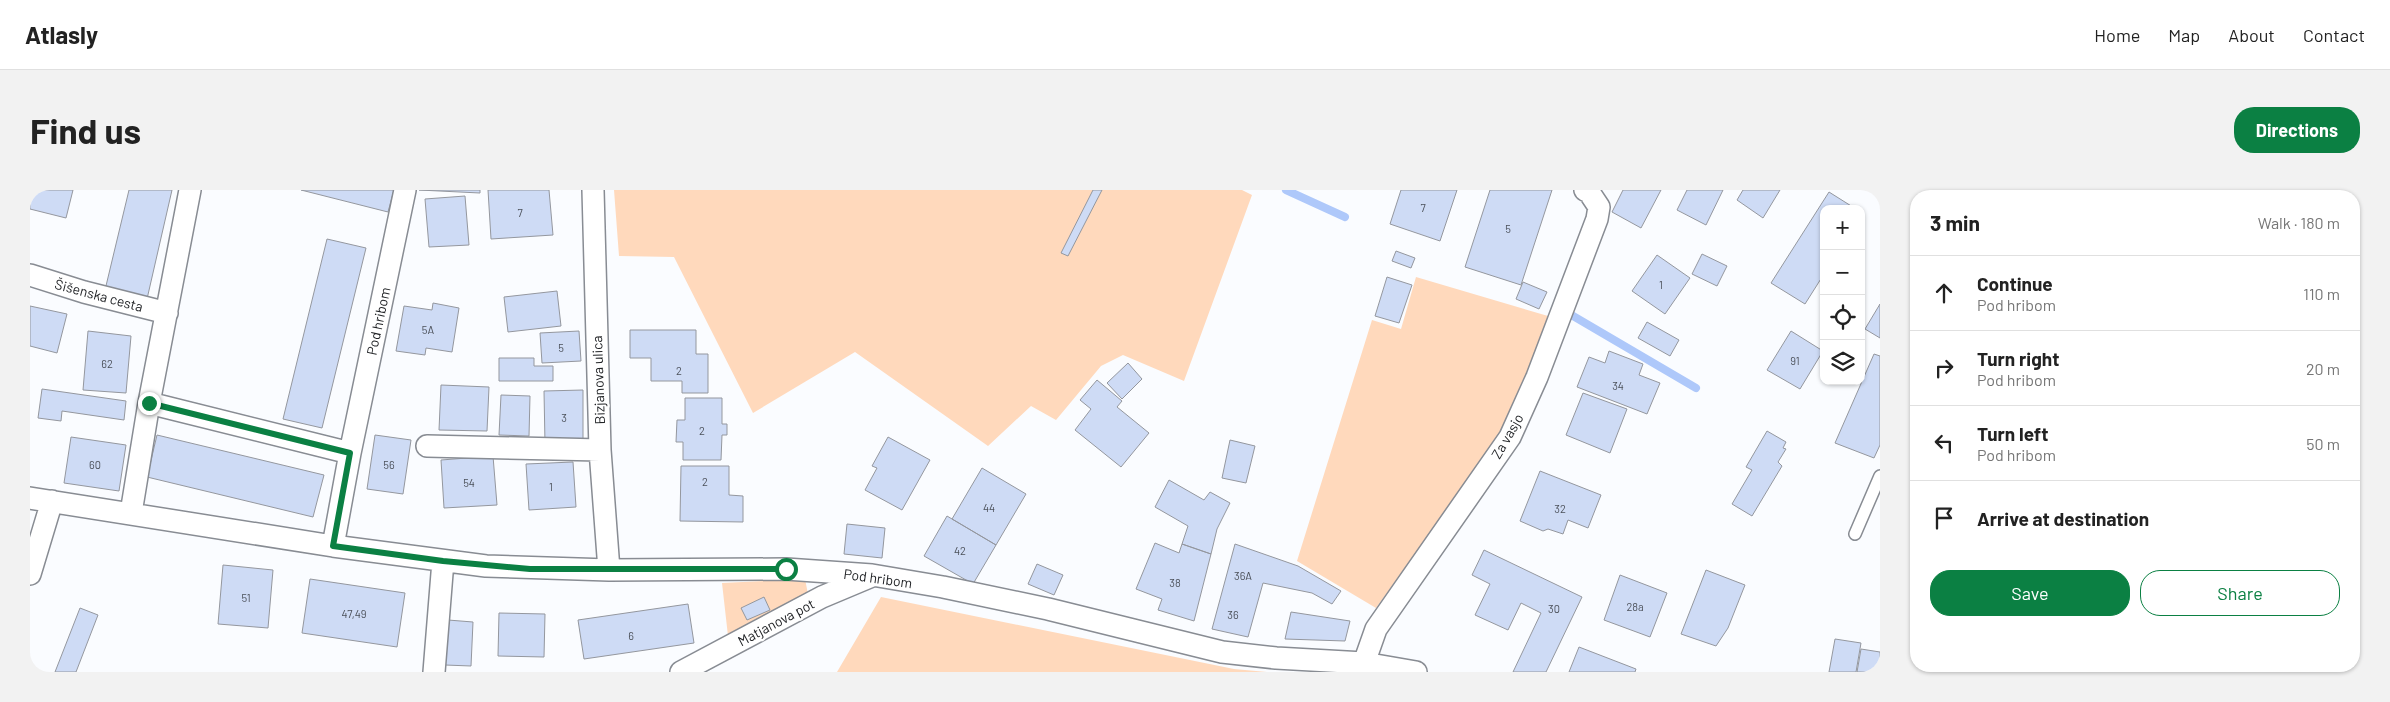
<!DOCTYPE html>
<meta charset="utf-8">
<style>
:root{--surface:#fff;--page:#f2f2f2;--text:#222;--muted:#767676;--line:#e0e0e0;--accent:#0b8043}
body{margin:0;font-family:Barlow,sans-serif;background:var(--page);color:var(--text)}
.controls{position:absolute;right:15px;top:15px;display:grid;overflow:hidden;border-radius:10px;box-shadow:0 1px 4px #0004}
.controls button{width:45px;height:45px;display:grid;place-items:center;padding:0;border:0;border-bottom:1px solid var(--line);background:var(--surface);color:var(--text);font:25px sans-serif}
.stop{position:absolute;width:15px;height:15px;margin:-11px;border:4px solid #0b8043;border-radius:50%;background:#fff}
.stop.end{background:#0b8043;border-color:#fff;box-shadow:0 1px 5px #0008}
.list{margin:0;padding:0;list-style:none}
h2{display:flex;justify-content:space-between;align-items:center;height:65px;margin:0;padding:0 20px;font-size:21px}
h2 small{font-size:16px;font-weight:400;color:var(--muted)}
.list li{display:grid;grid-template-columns:32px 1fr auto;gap:15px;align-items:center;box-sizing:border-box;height:75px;padding:0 20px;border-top:1px solid var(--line)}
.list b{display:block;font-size:19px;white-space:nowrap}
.list p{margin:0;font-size:16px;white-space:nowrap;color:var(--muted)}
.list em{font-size:16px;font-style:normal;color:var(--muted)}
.actions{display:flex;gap:10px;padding:15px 20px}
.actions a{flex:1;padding:11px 0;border:1px solid var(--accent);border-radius:20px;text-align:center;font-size:18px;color:var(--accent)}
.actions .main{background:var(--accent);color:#fff}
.icon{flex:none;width:28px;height:28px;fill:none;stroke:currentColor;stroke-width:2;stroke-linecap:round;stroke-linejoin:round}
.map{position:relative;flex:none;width:1850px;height:482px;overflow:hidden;border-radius:20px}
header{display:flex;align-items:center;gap:30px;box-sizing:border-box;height:70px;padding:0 25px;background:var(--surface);border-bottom:1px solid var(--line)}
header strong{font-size:24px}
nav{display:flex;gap:28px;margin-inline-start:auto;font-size:18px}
.intro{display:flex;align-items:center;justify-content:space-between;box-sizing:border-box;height:120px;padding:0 30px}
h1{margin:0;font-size:35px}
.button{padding:12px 22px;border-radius:20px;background:var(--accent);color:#fff;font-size:18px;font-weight:700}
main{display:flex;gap:30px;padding:0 30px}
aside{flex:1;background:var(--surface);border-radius:20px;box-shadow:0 1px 4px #0004}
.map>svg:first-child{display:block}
.green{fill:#ffd9bc}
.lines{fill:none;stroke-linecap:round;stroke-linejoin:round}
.stream{stroke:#aec8fa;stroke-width:8}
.building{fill:#cedbf5;stroke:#94979e}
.service-casing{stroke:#888c93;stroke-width:14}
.minor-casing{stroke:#888c93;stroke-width:24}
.service{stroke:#fff;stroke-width:11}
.minor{stroke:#fff;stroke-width:21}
.route{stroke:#0b8043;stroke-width:6}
.labels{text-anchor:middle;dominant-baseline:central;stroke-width:4.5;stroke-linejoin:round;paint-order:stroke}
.number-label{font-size:11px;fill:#4c515a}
.street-label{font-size:14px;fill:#212326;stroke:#fff}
</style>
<header>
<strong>Atlasly</strong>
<nav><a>Home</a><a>Map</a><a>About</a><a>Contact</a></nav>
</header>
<div class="intro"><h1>Find us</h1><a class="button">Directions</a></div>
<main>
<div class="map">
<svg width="1850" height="482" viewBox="0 0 1850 482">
<rect width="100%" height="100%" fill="#fafcff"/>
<path class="green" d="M584 0H1212L1222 5 1154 191 1093 165 1071 176 1026 230 1001 216 958 256 825 162 723 223 644 67 589 66Z
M1386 87 1518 126 1488 208 1468 249 1346 418 1267 371 1342 130 1371 139Z
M775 389 778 404 698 446 692 393Z
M851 407 1204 479 1237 482H807Z"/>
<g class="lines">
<path class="stream" d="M1256 0 1315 27
M1538 123 1666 198"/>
</g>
<path class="building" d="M0 0H43L36 28 0 19Z
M99 0H142L117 109 75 100Z
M271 0H364L358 22Z
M389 0H450V3Z
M458 0H519L523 45 461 49Z
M1063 0H1072L1038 66 1031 63Z
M1371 0H1427L1410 51 1360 34Z
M1460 0H1522L1491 95 1435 77Z
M1593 0H1631L1611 38 1582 22Z
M1657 0H1693L1676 35 1647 20Z
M1713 0H1750L1733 28 1707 10Z
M1799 2 1826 19H1794V84L1775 114 1741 93Z
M435 6 439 55 399 57 395 9Z
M297 49 336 58 292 238 253 229Z
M1366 61 1385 68 1381 78 1362 71Z
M1672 64 1697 76 1687 96 1662 84Z
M1627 65 1660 88 1635 124 1602 101Z
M1357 87 1382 95 1369 133 1345 126Z
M1493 92 1517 102 1509 119 1486 109Z
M527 101 531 136 478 142 474 107Z
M403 113 429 118 422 162 396 158 395 165 366 161 374 116 402 120Z
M1850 114V148L1835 139Z
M0 116 37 124 27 163 0 156Z
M1617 132 1649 150 1640 166 1608 148Z
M600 140H666V164H678V203H652V191H621V168H600Z
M58 141 101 146 96 203 53 200Z
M549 141 551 171 512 173 510 143Z
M1761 141 1793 161 1770 199 1737 180Z
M1579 161 1613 174 1609 185 1630 193 1617 224 1547 197 1559 167 1575 173Z
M1844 164 1850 166V255L1844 268 1805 253Z
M469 168H504V176H523V191H469Z
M1098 173 1112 189 1092 209 1077 193Z
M1067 190 1092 211 1087 217 1119 243 1091 277 1045 240 1061 219 1050 210Z
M411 195 459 197 457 241 409 240Z
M12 199 96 211 94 230 32 221 31 231 8 228Z
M553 200V253L515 254 514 201Z
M1553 203 1597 219 1580 263 1536 245Z
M471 205 500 206 499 246 469 245Z
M655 208H692V234H697V245H692L691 270H653V252H646L647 230H655Z
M1737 241 1756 252 1753 258 1756 259 1748 272 1752 276 1722 326 1702 314 1722 280 1716 277Z
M127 245 294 285 283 327 117 287Z
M345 245 381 250 373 304 337 299Z
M41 247 96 255 89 301 34 293Z
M858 247 900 270 872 320 835 300 847 278 842 276Z
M1200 250 1225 256 1216 293 1192 288Z
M463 266 467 315 414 318 411 270Z
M543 272 546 317 499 320 496 274Z
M651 276H699V305L713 306V332L650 331Z
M952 278 996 304 966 355 922 329Z
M1510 281 1571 305 1558 338 1538 330 1533 344 1518 339 1513 341 1490 331Z
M1139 290 1174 310 1180 302 1200 313 1187 339 1181 364 1152 354 1158 336 1125 317Z
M917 326 966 355 943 394 894 366Z
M817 334 855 338 852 368 814 364Z
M1125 353 1149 363 1152 354 1181 364 1164 431 1128 420 1132 409 1106 399Z
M1205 354 1268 376 1311 401 1302 414 1282 403 1233 393 1218 447 1182 439Z
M1454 360 1552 407 1516 482H1483L1511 423 1491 413 1478 440 1445 425 1460 394 1442 385Z
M1007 374 1033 385 1024 405 998 394Z
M193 375 243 380 238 438 188 434Z
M1676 380 1715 395 1698 438 1686 456 1651 444Z
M1590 385 1637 403 1620 447 1574 430Z
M280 389 375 403 367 457 272 443Z
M734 407 740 420 717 430 711 418Z
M658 414 664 453 554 469 548 430Z
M50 418 68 425 46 482H25Z
M1261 422 1320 431 1315 451 1255 449Z
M469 423 515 424 514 467 468 466Z
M418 430 443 432 441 476 415 475Z
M1805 449 1831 453 1826 482H1799Z
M1549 457 1606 479 1605 482H1539Z
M1831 459 1850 462V482H1827Z"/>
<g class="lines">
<g class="service-casing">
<path id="service" d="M1825 344 1850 286"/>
</g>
<g class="minor-casing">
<path id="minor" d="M563 0 570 260 579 380
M0 85 54 102 137 123
M119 213 320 263
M397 256 570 260
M0 308 303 356 456 376 579 380 756 379 842 385 913 397 1018 419 1192 462 1246 468 1334 473 1386 482
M101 323 119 213 160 0
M303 356 320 263 375 0
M0 384 22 311
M1334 473 1346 439 1480 247 1507 187 1567 29 1569 17 1559 2 1555 0
M404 482 413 371
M651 482 792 407 842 386"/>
</g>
<use href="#service" class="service"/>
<use href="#minor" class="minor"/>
</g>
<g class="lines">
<path class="route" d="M119 213 320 263 303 356 413 371 500 379H756"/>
</g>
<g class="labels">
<g class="number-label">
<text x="1393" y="17">7</text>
<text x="490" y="22">7</text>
<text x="1478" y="38">5</text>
<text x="1631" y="94">1</text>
<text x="398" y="139">5A</text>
<text x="531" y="157">5</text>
<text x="1765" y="170">91</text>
<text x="77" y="173">62</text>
<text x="649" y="180">2</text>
<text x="1588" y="195">34</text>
<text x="534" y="227">3</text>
<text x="672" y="240">2</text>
<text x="65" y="274">60</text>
<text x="359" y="274">56</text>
<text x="675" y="291">2</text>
<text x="439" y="292">54</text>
<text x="521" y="296">1</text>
<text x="959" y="317">44</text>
<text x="1530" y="318">32</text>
<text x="930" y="360">42</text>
<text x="1213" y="385">36A</text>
<text x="1145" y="392">38</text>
<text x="216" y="407">51</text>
<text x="1605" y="416">28a</text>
<text x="1524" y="418">30</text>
<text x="324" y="423">47,49</text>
<text x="1203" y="424">36</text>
<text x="601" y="445">6</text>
</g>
<g class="street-label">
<text transform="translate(69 105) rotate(15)">Šišenska cesta</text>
<text transform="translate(348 131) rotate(-78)">Pod hribom</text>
<text transform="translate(568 190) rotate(-92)">Bizjanova ulica</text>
<text transform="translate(1477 246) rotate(-60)">Za vasjo</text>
<text transform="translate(848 388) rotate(8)">Pod hribom</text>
<text transform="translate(746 432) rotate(-28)">Matjanova pot</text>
</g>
</g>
</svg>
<div class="controls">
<button>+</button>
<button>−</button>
<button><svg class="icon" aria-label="locate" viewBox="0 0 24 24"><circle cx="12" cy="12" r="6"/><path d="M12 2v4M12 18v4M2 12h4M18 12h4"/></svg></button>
<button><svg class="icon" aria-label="layers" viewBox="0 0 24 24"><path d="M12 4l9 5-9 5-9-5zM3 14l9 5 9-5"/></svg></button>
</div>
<div class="stop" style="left:756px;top:379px"></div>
<div class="stop end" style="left:119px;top:213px"></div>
</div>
<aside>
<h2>3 min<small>Walk · 180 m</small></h2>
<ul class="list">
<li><svg class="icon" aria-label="ahead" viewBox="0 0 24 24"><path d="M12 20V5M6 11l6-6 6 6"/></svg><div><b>Continue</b><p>Pod hribom</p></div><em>110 m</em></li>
<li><svg class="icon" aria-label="right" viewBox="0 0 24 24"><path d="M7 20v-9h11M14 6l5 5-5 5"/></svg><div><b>Turn right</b><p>Pod hribom</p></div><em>20 m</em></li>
<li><svg class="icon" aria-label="left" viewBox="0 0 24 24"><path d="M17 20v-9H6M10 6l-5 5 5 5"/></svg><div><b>Turn left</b><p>Pod hribom</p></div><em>50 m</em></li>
<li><svg class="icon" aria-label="arrive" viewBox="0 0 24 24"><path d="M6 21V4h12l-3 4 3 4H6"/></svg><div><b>Arrive at destination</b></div></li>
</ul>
<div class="actions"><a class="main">Save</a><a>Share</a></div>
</aside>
</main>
